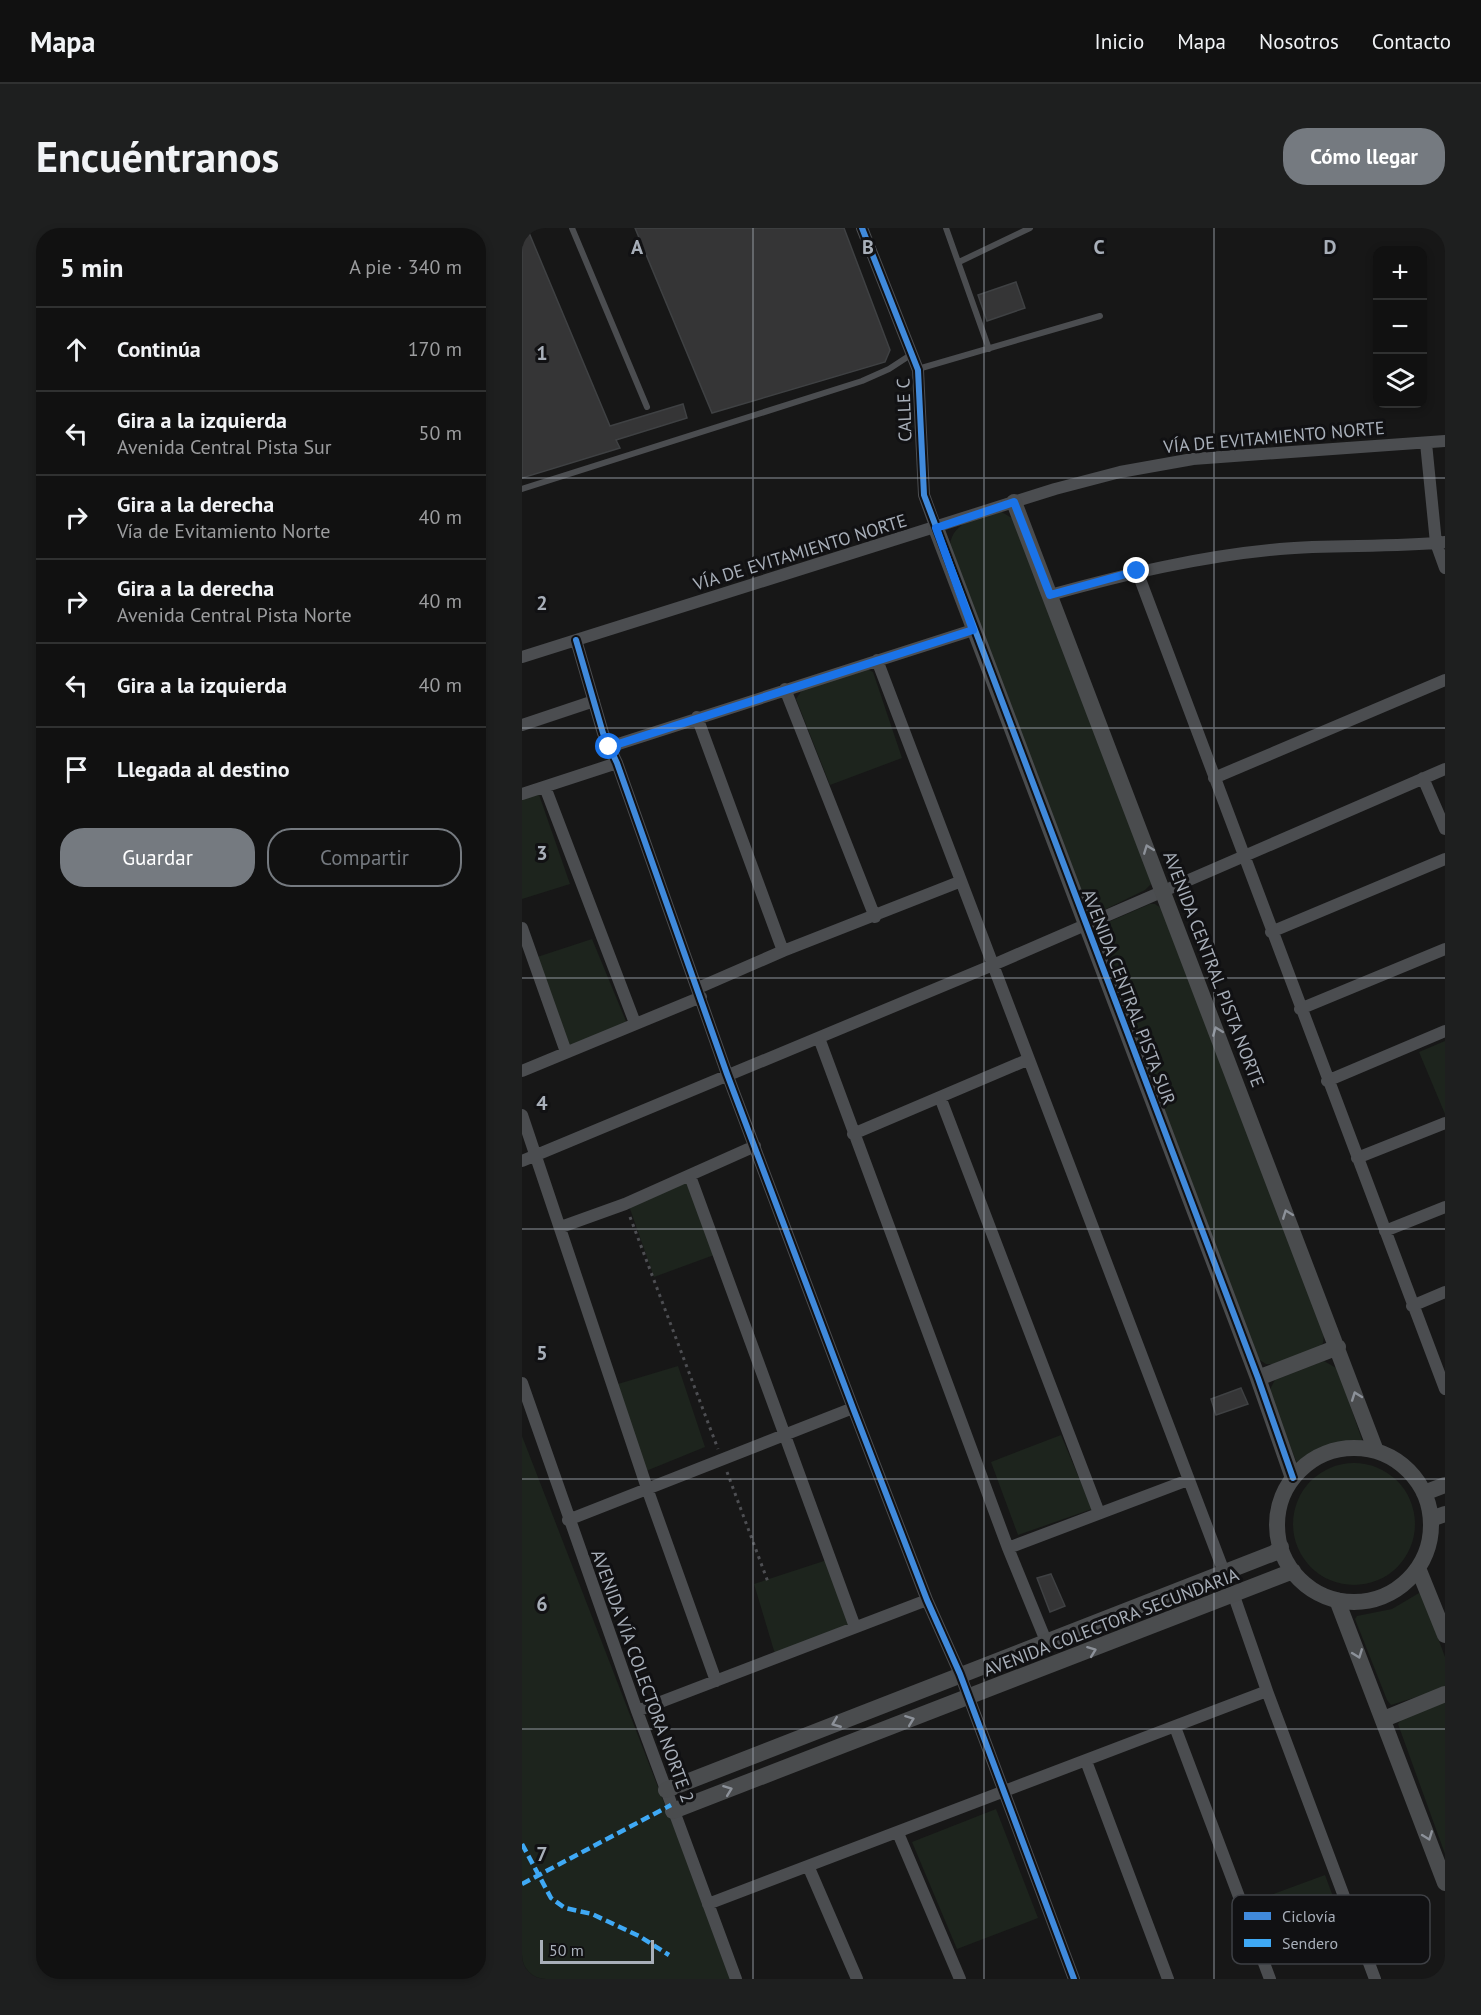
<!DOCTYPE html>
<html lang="es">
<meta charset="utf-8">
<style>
:root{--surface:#111;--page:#1e1f1f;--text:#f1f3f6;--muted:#9c9d9f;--line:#303131;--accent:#757a80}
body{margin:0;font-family:"PT Sans",sans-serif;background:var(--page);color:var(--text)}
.controls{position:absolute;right:18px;top:18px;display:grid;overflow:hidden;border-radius:12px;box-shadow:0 3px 9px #0003}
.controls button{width:54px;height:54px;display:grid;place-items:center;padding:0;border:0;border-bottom:2px solid var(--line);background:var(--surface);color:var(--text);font:30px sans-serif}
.scale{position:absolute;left:18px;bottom:15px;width:114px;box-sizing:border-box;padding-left:6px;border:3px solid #a8afb9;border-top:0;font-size:16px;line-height:21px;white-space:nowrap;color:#a8afb9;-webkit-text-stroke:4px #111113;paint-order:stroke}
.stop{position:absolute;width:18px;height:18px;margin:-14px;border:4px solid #1a73e8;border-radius:50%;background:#fff}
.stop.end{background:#1a73e8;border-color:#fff;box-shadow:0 2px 6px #0008}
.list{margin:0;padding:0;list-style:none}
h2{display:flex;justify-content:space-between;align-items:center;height:78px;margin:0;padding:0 24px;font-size:26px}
h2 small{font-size:20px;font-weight:400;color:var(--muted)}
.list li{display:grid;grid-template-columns:39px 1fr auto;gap:18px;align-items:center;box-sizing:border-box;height:84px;padding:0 24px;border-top:2px solid var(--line)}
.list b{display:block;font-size:22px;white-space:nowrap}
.list p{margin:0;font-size:20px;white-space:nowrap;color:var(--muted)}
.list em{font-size:20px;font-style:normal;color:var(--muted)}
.actions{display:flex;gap:12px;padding:18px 24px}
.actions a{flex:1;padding:14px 0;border:2px solid var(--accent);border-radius:24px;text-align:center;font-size:21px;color:var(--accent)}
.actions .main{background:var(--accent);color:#fff}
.icon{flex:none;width:33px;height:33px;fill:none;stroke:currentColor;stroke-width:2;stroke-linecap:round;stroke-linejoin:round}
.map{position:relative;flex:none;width:923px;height:1751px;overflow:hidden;border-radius:24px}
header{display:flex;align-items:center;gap:36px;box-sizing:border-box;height:84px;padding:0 30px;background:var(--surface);border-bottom:2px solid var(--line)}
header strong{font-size:28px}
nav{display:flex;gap:33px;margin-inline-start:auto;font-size:21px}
.intro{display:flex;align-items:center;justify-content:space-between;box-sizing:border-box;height:144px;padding:0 36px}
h1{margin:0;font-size:42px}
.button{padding:15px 27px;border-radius:24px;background:var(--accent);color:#fff;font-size:21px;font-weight:700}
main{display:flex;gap:36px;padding:0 36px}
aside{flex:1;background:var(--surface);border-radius:24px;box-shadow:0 3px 9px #0003}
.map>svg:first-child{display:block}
.green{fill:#1d241d}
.building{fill:#353536;stroke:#3f4143;stroke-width:1.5}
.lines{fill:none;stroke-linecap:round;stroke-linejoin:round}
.path{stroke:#4d4e52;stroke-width:3;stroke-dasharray:3 4.5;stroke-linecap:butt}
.lane{stroke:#4b4d50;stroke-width:6}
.street{stroke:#4b4d50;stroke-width:12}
.secondary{stroke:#4a4c4e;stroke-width:16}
.quiet{stroke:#3fa9f5;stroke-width:4.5;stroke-dasharray:9 4.5;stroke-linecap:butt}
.cycleway-casing{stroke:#111113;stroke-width:10}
.cycleway{stroke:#408adc;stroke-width:6}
.oneway{stroke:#8c9199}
.route{stroke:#1a73e8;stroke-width:8}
.grid{fill:none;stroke:#a8afb9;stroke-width:1.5;stroke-opacity:0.55}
.labels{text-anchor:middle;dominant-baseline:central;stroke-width:6;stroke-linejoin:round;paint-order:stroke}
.street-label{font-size:18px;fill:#a8afb9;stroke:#111113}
.key{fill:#111113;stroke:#3e4045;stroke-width:1.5}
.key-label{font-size:16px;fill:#a8afb9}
.grid-label{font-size:20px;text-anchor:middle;font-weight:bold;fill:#a8afb9;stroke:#111113;stroke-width:6;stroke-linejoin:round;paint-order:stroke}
</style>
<header>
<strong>Mapa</strong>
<nav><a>Inicio</a><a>Mapa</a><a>Nosotros</a><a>Contacto</a></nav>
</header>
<div class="intro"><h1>Encuéntranos</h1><a class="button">Cómo llegar</a></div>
<main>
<aside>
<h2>5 min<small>A pie · 340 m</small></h2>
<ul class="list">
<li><svg class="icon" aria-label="ahead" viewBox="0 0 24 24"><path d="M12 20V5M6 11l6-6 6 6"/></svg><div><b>Continúa</b></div><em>170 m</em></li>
<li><svg class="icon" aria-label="left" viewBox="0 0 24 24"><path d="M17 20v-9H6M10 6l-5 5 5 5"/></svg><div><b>Gira a la izquierda</b><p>Avenida Central Pista Sur</p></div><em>50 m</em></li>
<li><svg class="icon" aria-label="right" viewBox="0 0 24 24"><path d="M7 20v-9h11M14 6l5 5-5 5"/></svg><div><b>Gira a la derecha</b><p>Vía de Evitamiento Norte</p></div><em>40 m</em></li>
<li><svg class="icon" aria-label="right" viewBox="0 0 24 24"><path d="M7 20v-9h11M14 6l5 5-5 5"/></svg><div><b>Gira a la derecha</b><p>Avenida Central Pista Norte</p></div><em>40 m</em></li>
<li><svg class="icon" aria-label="left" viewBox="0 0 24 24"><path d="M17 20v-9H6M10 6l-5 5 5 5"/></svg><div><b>Gira a la izquierda</b></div><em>40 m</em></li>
<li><svg class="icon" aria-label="arrive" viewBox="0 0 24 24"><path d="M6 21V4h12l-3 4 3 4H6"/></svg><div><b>Llegada al destino</b></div></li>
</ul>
<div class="actions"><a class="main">Guardar</a><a>Compartir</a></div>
</aside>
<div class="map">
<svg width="923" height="1751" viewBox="0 0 923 1751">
<rect width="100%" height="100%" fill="#171717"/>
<path class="green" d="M478 283 493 292 628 648 629 656 623 662 580 683 562 675 428 317C431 292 458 290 478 283Z
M345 441 351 444 380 530 308 557 274 471 280 462Z
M14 558 48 656 0 671V562Z
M628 676H633L639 680 802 1106 801 1115 796 1121 751 1136H744L736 1131 575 710 582 696Z
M70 711 106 798 40 822 6 732Z
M923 813V886L897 824Z
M165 954 192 1027 132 1049 107 978Z
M802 1133 816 1141 841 1215C814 1213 796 1221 776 1238L747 1163 753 1152Z
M156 1138 183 1219 124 1243 96 1156Z
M539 1207 570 1281 496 1307 469 1234Z
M0 1208 141 1572 215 1751H0Z
M771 1296a61 61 0 1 1 122 0a61 61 0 1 1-122 0Z
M305 1332 329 1396 253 1426 232 1356Z
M897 1365 900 1367 923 1429V1460L869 1477 865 1472 833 1391 835 1388 870 1381Z
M923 1473V1626L876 1496 880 1490Z
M474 1581 516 1690 435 1721 390 1614Z
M803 1647 823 1701 752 1727 732 1673Z"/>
<path class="building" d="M0 0H5L88 198 161 176 165 190 94 212 98 220 0 250Z
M113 0H322L368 122 363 134 190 185Z
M494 54 503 80 465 93 456 67Z
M719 1160 726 1176 694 1187 689 1171Z
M529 1346 543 1378 528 1384 515 1350Z"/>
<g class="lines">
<path class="path" d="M108 989 196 1221
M205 1244 246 1354"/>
<path class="lane" d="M50 0 125 179
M424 0 467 121
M437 34 508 0
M396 141 578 88
M0 261 340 153 367 141 390 126"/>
<path class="street" d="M340 0 396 142 402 267 414 300
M904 215 914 315 923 340
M615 343 923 1161
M528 367C604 346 679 328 758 321 812 316 868 320 923 314
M54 412 81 505 95 535 205 846 331 1180 405 1372 438 1446 552 1751
M0 429 533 261 598 244 671 231 923 213
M355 432 702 1344
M263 461 353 689
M175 489 261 723
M0 497 72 473
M87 519 451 402
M692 550 923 452
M901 550 923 601
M23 559 113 795
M0 566 95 535
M0 700 44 824
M749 704 923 631
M176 760 261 723 437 654
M778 781 923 721
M297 810 486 1320 524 1413
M0 843 179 769
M805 853 923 803
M418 869 577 1285
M0 887 126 1263 194 1453
M331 906 505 832
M835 930 923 895
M0 933 471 737 923 541
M168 948 333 1399
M39 999 103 976 233 918
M863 1003 923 979
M890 1078 923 1064
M0 1155 115 1483 214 1751
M46 1292 331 1180
M486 1320 666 1252
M712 1368 745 1463 853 1751
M115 1483 405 1372
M653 1499 748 1751
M564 1533 646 1751
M376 1605 438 1751
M287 1640 335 1751
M186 1676 745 1463"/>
<path class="secondary" d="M492 274 854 1223
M414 300 736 1150 771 1250
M736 1150 816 1119
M755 1297a77 77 0 1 1 154 0a77 77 0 1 1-154 0Z
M902 1265 923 1257
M909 1291 923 1286
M896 1340 923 1407
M815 1372 923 1655
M862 1491 923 1466
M144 1562 752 1325 759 1319
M151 1583 771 1343"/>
<path class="quiet" d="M0 1616 29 1670 43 1680 70 1686 117 1708 147 1727
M0 1656 149 1577"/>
<g class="cycleway-casing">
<path id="cycleway" d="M340 0 396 142 402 267 736 1150 771 1250
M54 412 81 505 95 535 205 846 331 1180 405 1372 438 1446 552 1751"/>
</g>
<use href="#cycleway" class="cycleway"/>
</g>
<defs><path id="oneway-chevron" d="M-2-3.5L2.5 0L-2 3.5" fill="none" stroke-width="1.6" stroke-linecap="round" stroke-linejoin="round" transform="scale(1.5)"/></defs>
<g class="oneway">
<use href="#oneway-chevron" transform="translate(626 621) rotate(-111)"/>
<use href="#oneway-chevron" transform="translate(695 803) rotate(-111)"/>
<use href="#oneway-chevron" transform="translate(765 986) rotate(-111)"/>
<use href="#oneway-chevron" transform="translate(834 1168) rotate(-110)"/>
<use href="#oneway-chevron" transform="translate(570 1423) rotate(-21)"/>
<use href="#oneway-chevron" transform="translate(836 1426) rotate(69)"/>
<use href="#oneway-chevron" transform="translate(388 1492) rotate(-21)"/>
<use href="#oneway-chevron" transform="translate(314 1495) rotate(158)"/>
<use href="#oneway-chevron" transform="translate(206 1562) rotate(-21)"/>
<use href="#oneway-chevron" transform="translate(906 1608) rotate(69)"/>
</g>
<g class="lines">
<path class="route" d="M87 519 451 402 414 300 492 274 528 367 615 343"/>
</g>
<path class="grid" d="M231 0V1751M462 0V1751M692 0V1751M0 250H923M0 500H923M0 750H923M0 1001H923M0 1251H923M0 1501H923"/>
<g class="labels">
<g class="street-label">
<text transform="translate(382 182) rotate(-92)">CALLE C</text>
<text transform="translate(752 209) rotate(-5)">VÍA DE EVITAMIENTO NORTE</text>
<text transform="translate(278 324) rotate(-17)">VÍA DE EVITAMIENTO NORTE</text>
<text transform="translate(692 741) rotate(69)">AVENIDA CENTRAL PISTA NORTE</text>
<text transform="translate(607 769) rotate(69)">AVENIDA CENTRAL PISTA SUR</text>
<text transform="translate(589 1394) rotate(-21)">AVENIDA COLECTORA SECUNDARIA</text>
<text transform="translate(121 1448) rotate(70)">AVENIDA VÍA COLECTORA NORTE 2</text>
</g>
</g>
<rect x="710" y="1667" width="198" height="69" rx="9" class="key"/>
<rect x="722" y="1684" width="27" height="8" fill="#408adc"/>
<rect x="722" y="1711" width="27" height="8" fill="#3fa9f5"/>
<g class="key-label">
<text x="760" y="1694">Ciclovía</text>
<text x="760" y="1721">Sendero</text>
</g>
<g class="grid-label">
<text x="115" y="26">A</text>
<text x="346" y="26">B</text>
<text x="577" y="26">C</text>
<text x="808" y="26">D</text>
<text x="20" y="132">1</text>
<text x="20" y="382">2</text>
<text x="20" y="632">3</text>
<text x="20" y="882">4</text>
<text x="20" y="1132">5</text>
<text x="20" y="1383">6</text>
<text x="20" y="1633">7</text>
</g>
</svg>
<div class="controls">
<button>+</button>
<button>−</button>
<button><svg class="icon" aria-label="layers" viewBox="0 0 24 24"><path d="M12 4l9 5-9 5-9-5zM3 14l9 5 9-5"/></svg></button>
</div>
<div class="scale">50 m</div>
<div class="stop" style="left:87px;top:519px"></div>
<div class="stop end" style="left:615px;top:343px"></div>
</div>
</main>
